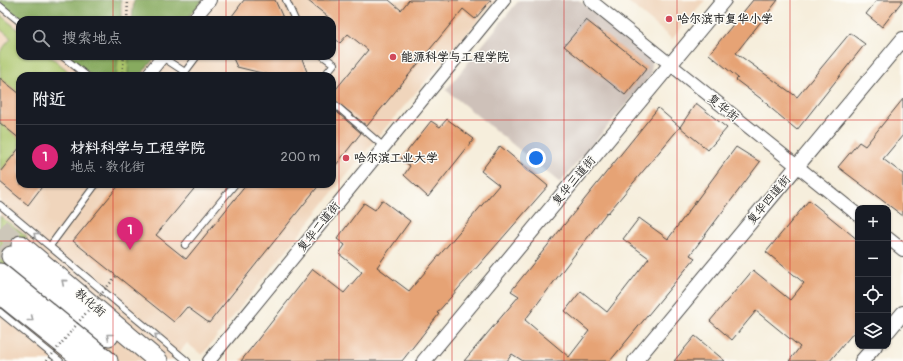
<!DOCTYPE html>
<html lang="zh">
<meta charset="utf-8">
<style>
:root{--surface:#171b24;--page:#20242c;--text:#f1f3f6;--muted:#9ea1a6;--line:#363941;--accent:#db2777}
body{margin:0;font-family:Pangolin,"LXGW WenKai TC",sans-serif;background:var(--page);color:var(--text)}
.controls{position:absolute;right:12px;bottom:12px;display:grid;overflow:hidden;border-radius:8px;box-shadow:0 1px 3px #0004}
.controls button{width:36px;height:36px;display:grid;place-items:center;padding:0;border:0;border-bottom:1px solid var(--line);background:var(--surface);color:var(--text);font:20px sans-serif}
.you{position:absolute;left:536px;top:158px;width:14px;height:14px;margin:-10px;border:3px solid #fff;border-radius:50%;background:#1a73e8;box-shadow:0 0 0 6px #1a73e833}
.badge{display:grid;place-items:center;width:26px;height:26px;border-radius:50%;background:var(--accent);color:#fff;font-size:13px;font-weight:700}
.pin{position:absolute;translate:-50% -33px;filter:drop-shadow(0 1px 2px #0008)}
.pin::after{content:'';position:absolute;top:21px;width:14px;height:12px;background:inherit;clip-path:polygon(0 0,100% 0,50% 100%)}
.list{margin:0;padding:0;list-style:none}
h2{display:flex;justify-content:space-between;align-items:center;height:52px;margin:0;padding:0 16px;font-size:17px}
h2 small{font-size:13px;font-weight:400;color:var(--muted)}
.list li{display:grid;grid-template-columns:26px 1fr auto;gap:12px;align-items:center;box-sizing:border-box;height:64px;padding:0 16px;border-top:1px solid var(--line)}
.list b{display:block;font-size:15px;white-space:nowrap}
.list p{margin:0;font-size:13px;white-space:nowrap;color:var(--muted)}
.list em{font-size:13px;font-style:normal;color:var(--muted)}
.icon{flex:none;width:22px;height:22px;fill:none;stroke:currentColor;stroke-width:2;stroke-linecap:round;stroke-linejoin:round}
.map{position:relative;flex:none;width:903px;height:361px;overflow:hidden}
.search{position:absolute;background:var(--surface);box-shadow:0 1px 3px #0004;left:16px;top:16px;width:320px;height:44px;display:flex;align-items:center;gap:10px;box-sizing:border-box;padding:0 14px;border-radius:12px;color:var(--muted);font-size:15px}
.panel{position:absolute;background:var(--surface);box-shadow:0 1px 3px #0004;left:16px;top:72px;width:320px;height:116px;border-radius:12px}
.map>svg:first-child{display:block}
.built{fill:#f0d5bc;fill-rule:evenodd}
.industrial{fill:#cec1b9}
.green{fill:#aac56b;stroke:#6a784b}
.forest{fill:#87aa5f;stroke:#596a45}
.building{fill:#e6a375}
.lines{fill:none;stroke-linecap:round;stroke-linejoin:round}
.trunk-tunnel{stroke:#cdc7b9;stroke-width:19;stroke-dasharray:19 10;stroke-linecap:butt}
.service-casing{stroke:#494846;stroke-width:8}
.minor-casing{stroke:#494846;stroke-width:14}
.tertiary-casing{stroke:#494846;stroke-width:16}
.trunk-casing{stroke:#494846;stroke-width:21}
.path{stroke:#494846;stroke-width:2.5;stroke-dasharray:1 3;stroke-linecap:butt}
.service{stroke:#fff;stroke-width:6}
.minor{stroke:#fff;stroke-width:12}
.tertiary{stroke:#fff;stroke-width:14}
.trunk{stroke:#fff;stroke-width:19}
.path-bridge{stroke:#494846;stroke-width:2.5;stroke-dasharray:1 3;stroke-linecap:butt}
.oneway{stroke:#a0a0a0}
.grid{fill:none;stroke:#d62828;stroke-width:1;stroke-opacity:0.55}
.poi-dot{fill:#d1495b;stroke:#fdfcf7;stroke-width:1.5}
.labels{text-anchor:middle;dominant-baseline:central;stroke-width:3;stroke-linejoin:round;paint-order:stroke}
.poi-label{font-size:12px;font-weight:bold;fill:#2b2b2b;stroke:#fdfcf7;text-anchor:start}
.street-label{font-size:12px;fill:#2b2b2b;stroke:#fdfcf7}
</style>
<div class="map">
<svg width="903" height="361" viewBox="0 0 903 361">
<rect width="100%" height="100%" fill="#fdfcf7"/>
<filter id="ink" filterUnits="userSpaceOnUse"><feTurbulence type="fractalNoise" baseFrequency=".025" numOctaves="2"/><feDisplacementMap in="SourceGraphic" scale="8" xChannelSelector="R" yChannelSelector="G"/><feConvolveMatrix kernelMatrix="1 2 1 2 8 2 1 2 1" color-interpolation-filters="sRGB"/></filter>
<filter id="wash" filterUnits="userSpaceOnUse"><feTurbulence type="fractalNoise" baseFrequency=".012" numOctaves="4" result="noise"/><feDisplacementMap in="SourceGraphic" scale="16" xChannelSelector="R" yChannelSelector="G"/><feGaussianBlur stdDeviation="0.9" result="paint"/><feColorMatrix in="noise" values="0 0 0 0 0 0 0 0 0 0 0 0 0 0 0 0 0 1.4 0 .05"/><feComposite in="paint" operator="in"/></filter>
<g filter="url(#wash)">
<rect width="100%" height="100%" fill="#f6eedc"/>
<path class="built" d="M0 0H496L381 133 202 355 187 343 172 361H0ZM20 20H332V56H20ZM20 76H332V184H20Z
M626 0H705L672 39Z"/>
<path class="industrial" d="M519 0H579L652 60 651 75 560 183 446 90Z"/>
<path class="green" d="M0 15 20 31V56H50L74 76H20V94L0 78V52L11 38 0 29Z
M67 56H156L140 76H92Z
M0 123 20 139V147L0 172Z
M0 216 27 237 0 270Z"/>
<path class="forest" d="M0 0H121V20H21L0 3Z
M134 0H203L186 20H132Z
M67 56H118L116 76H92Z
M129 56H156L140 76H128Z"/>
<g id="blocks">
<path class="building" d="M244 0H275L284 20H229Z
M307 0H389L401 10 409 0H491L475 19 463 9 367 126 332 98V94L368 50 348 34 340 43 332 36V20Z
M753 0H778L736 53 797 97 850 33 865 44 797 130 767 105 768 104 736 80 738 78 709 54Z
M877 0H903L882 27 866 14Z
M586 20 647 68 625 95 564 46Z
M232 56H301L307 72 304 76H274L237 67Z
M0 78 20 94V139L0 123Z
M903 99V135L883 159 903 174V216L838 167 859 142 865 146Z
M696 103 727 128 708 150 680 127Z
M332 108 361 133 332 170Z
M658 108 680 127 608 213 607 212 525 320 569 357 589 331 565 311 581 291 607 312 649 258 623 239 639 218 668 239 736 147 760 162 690 255 695 258 610 361H523L512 354 507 361H464L519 296 511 291Z
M447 119 474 139 428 197 404 175 410 166 401 159 431 121 440 127Z
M500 146 548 186 437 313 439 314 402 361H241L313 269 344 293 362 272 339 254 345 245 337 239 364 203 375 210 382 200 410 221 377 267 409 291 499 185 481 171Z
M20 147V184H44L28 205 0 182V172Z
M120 184H198L156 235 186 259 247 184H320L209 323 187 307 174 322 73 241Z
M809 200 858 240V327L830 361H789L800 347 756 311 732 340 710 321 753 270 790 300 804 283 766 252Z
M695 336 725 361H674Z"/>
</g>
</g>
<g filter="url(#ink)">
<use href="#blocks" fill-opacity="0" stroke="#494846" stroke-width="1"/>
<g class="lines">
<path class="trunk-tunnel" d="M0 228 21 245
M0 247 11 256"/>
<g class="service-casing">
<path id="service" d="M286 0 295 20
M0 6 20 22
M62 56 87 76
M323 56 334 64 324 76
M162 57 185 72
M182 76 197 56
M332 102 384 147
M0 205 187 361
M185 245 235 184
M50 246 96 184
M0 312 60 361"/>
</g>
<g class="minor-casing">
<path id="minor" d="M590 0 858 215
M193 20 210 0
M147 76 163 56
M888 238 903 250
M209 361 504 0"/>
</g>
<g class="tertiary-casing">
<path id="tertiary" d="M888 331 903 313
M424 361 724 0
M635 361 903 39
M862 361 875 346"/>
</g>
<g class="trunk-casing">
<path id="trunk" d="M21 245 158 361
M11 256 109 336
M0 273 108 361
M0 294 84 361"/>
</g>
<path class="path" d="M127 20 128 0
M122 76 124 56"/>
<use href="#service" class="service"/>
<use href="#minor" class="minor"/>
<use href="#tertiary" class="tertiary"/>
<use href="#trunk" class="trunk"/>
<path class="path-bridge" d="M47 361 116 276"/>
</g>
<defs><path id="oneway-chevron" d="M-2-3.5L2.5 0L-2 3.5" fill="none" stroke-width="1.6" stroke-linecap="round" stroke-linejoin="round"/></defs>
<g class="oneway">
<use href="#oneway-chevron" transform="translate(36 235) rotate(-141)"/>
<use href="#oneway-chevron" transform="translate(64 282) rotate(-140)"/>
<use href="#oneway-chevron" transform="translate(31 319) rotate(38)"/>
<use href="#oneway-chevron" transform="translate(109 336) rotate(-141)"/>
<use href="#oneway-chevron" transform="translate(157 336) rotate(-140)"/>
</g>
</g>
<path class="grid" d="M113 0V20M226 0V20M339 0V361M452 0V361M564 0V361M677 0V361M790 0V361M113 56V76M226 56V76M0 120H20M332 120H903M113 184V361M226 184V361M0 241H858M888 241H903"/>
<g class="poi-dot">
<circle cx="669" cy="19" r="4"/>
<circle cx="393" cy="57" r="4"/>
<circle cx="346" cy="158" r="4"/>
</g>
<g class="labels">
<g class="poi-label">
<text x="677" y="19">哈尔滨市复华小学</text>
<text x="401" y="57">能源科学与工程学院</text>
<text x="354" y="158">哈尔滨工业大学</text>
</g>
<g class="street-label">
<text transform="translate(723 108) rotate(39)">复华街</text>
<text transform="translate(574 181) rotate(-50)">复华三道街</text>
<text transform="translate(769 200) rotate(-50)">复华四道街</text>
<text transform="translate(319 227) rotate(-51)">复华二道街</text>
<text transform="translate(90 303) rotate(40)">教化街</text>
</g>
</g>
</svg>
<div class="controls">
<button>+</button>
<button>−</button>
<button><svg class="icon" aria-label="locate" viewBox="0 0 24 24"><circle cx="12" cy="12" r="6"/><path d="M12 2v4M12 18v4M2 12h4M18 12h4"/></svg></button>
<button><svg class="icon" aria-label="layers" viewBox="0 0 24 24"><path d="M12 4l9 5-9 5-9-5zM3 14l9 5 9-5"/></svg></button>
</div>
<div class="you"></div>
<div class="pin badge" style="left:130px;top:250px">1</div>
<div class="search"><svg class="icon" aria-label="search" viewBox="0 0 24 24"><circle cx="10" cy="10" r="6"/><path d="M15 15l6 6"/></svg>搜索地点</div>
<section class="panel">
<h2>附近<small></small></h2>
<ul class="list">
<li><span class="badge">1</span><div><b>材料科学与工程学院</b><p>地点 · 教化街</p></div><em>200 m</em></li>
</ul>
</section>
</div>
